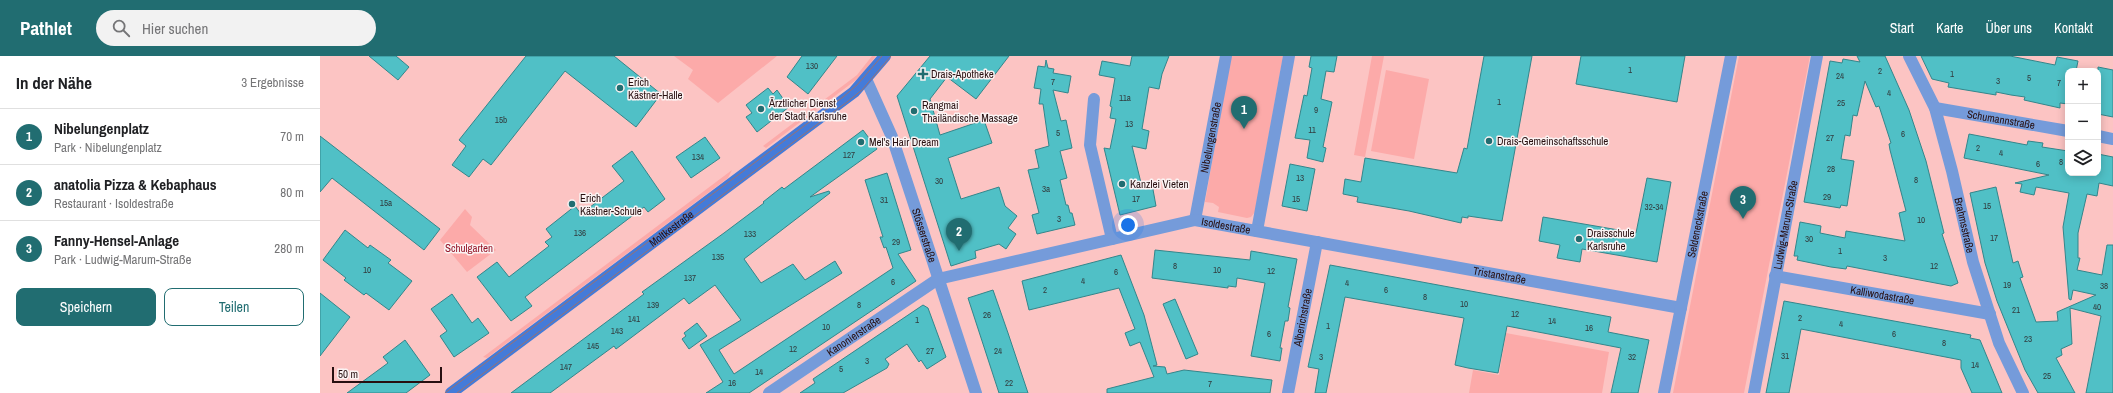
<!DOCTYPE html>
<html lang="de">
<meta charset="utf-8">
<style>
:root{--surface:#fff;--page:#f2f2f2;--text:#202124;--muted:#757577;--line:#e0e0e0;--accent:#216d71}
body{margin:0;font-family:"Archivo Narrow",sans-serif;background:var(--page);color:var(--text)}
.controls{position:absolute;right:12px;top:12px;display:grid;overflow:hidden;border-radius:8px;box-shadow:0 2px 10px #0003}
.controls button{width:36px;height:36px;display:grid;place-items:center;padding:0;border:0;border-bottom:1px solid var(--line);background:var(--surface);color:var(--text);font:20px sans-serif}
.scale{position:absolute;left:12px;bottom:10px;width:110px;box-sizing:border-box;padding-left:4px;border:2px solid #270f10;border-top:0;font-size:11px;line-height:14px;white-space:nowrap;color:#270f10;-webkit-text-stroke:3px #fbf3f3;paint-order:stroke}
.you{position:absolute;left:808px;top:169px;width:14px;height:14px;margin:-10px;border:3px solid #fff;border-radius:50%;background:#1a73e8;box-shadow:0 0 0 6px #1a73e833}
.badge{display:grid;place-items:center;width:26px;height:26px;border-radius:50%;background:var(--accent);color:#fff;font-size:13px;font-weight:700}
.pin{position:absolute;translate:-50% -33px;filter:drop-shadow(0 1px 2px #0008)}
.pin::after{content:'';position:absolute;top:21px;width:14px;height:12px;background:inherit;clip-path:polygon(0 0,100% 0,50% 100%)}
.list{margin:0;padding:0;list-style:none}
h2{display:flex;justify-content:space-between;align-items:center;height:52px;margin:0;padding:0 16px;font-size:17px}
h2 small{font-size:13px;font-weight:400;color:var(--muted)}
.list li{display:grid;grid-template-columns:26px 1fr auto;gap:12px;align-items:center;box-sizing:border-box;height:56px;padding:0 16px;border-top:1px solid var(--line)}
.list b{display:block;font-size:15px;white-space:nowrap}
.list p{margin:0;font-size:13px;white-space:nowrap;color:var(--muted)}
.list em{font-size:13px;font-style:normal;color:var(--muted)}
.actions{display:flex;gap:8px;padding:12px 16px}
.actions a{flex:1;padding:9px 0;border:1px solid var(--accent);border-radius:8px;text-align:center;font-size:14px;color:var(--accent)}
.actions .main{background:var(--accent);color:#fff}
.icon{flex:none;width:22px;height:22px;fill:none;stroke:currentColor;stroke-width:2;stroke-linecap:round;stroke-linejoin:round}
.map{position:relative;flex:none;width:1793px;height:337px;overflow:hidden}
header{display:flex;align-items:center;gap:24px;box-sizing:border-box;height:56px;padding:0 20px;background:var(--accent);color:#fff}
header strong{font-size:19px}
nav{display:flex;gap:22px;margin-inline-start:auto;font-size:14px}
.search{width:280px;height:36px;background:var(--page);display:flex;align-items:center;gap:10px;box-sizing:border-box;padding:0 14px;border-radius:22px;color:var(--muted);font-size:15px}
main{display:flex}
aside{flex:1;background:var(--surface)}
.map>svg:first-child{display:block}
.green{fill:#fcaaa9}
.building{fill:#50c0c6;stroke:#33868b}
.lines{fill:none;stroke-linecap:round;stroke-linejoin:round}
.street{stroke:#759bda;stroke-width:12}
.secondary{stroke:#447bd9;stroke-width:12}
.tram{stroke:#9a7171;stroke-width:1}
.poi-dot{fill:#216d71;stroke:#fbf3f3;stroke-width:1.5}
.labels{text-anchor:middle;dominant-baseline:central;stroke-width:3;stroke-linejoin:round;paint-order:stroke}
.number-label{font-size:9px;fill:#313b3e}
.poi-label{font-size:11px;fill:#270f10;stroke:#fbf3f3;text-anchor:start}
.street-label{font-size:11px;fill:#270f10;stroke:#fbf3f3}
.park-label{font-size:11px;fill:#95172a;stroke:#fbf3f3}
</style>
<header>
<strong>Pathlet</strong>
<div class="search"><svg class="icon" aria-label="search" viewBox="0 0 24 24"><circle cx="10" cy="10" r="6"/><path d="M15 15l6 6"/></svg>Hier suchen</div>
<nav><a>Start</a><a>Karte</a><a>Über uns</a><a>Kontakt</a></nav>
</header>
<main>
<aside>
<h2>In der Nähe<small>3 Ergebnisse</small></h2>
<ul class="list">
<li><span class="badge">1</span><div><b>Nibelungenplatz</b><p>Park · Nibelungenplatz</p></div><em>70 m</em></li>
<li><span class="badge">2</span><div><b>anatolia Pizza &amp; Kebaphaus</b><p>Restaurant · Isoldestraße</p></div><em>80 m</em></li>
<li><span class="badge">3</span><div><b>Fanny-Hensel-Anlage</b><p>Park · Ludwig-Marum-Straße</p></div><em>280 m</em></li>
</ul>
<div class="actions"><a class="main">Speichern</a><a>Teilen</a></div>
</aside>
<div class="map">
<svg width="1793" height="337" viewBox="0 0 1793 337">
<rect width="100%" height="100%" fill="#fcc4c3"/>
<path class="green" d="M354 0H457L398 47 368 23 373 14Z
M552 0H556L540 21 446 92 443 90 537 19Z
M911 0H963L935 156 931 161 927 162 898 156 899 151 893 147 885 146Z
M1052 0H1064L1045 101 1034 99Z
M1419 0H1490L1424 337H1353Z
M1066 14 1109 23 1094 103 1051 95Z
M412 114 408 122 167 302 163 301Z
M145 153 152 161 150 169 176 194 147 216 120 184Z
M1186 277 1289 296 1282 337H1149L1153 314 1179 319Z"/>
<path class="building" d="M49 0H76L89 11 78 24Z
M206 0H294L341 38 316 71 245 15 171 109 163 103 149 121 132 109 146 90 139 84Z
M482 0H517L488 38 467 21Z
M610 0H689L656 43 627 21 610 43 620 79 664 64 672 87 628 102 641 143 679 131 685 150 697 160 688 172 696 178 686 193 679 188 655 195 656 202 631 210 577 40Z
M812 0H849L842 18 839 33 829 31 822 73 829 75 826 93 812 90 822 131 832 128 836 150 800 159 784 92 790 93 796 63 790 62 792 51 790 50 795 22 779 19 782 5 810 10Z
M991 0H1017L1014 16 1006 15 1001 43 1012 46 1003 91 1006 92 1003 106 987 102 990 84 975 82 984 39 987 40 992 12 989 11Z
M1164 0H1212L1182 165 1148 160V162L1142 161 1141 167 1089 155 1037 146 1038 141 1023 138 1025 123 1041 126 1045 102 1137 117 1144 92 1147 93Z
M1261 0H1365L1357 46 1256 28Z
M1537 0H1565L1589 54 1606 105 1624 177 1622 178 1638 227 1631 230 1527 210 1526 213 1511 211 1477 204 1478 200H1474L1480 166 1501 170 1500 177 1525 182 1526 175 1585 185 1579 157 1586 155 1570 94 1569 88 1571 87 1559 50 1556 51 1545 25 1537 60 1533 59 1530 80 1525 79 1521 103 1534 105 1527 150 1521 149 1520 152 1484 146 1510 5 1522 7 1523 3 1540 6Z
M1601 0H1690L1735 9 1737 1 1758 5 1756 15H1748V48L1740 47V52L1704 44 1705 41 1691 39 1676 36V39L1628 31 1629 27 1612 23Z
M726 4 728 12 734 13 733 17 751 20 748 37 733 34 741 65 746 64 752 92 740 95 747 122 740 124 746 149H748L750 157H752L755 169 717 178 712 159 719 157 708 114 719 112 715 94 729 90 723 48H719L721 33 714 32 718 10 725 11Z
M1778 11 1793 14V61L1778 58Z
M448 32 453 38 457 34 469 51 437 76 426 61 432 57 426 49Z
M543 74 557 93 490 141 509 135 510 137 424 203 441 227 473 208 485 224 515 205 522 217 399 294 414 318 573 212 566 191 564 192 560 181H563L545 124 567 117 591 194 578 198 596 225 429 337H386L403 326 380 289 421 264 395 229 369 248 364 242 296 293 294 290 230 337H191L324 238 322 236 404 177 444 147 443 146 462 131 464 133Z
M1649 78 1707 89 1708 85 1723 87 1722 91 1748 95V117H1778V98L1793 101V130L1779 127 1777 140 1767 138 1758 177V202H1760L1757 214 1782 219 1787 189H1793V337H1766L1781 260 1750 252 1752 288 1741 293 1742 299 1736 302 1755 337H1718L1705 314 1677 245 1665 207 1650 137 1676 131 1693 207 1698 205 1703 221 1700 222 1716 266 1738 265 1737 256 1776 239 1753 234 1751 244 1749 243 1743 171 1749 137 1716 131 1714 139 1700 136 1702 128 1695 127 1729 119 1644 102Z
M0 80 120 173 104 194 12 122 0 136Z
M385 81 400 102 371 122 356 101Z
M312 95 345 143 328 156 324 151 205 241 212 250 191 265 157 221 177 206 189 221 229 190 225 186 232 181 226 173 255 150 261 158 304 125 292 110Z
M970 108 995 113 987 155 962 150Z
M1327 122 1351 126 1337 206 1262 193 1260 206 1237 202 1240 189 1219 185 1223 161 1316 177Z
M25 174 48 192 50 189 71 204 68 207 92 225 69 254 46 237 44 239 24 224 26 222 3 204Z
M835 194 930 204 931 195 977 203 968 251 970 252 968 265H965L960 292H962L960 305 931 300 945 227 917 222 916 231 908 230V232L832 222Z
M801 199 824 259 837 309 833 310 845 311 847 318 864 314 952 324 950 337H787V333L834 321 820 286 810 290 805 277 815 273 799 232 709 254 702 225Z
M1010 209 1291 261 1288 276 1329 284 1318 337H1291L1301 292 1187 270 1178 317 1148 312 1135 309 1144 262 1025 241 1006 337H995L999 313 988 311Z
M673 234 688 277 708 337H679L648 242Z
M0 237 30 261 0 300Z
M132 238 152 267 158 262 169 277 134 301 120 280 127 275 111 253Z
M855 243 878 298 866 303 843 248Z
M1464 245 1651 279 1650 282 1660 284 1682 337H1652L1641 312V304L1481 273 1469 337H1446Z
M603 249 608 252 626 301 607 313 601 304 599 306 587 288 565 303 569 308 567 312 523 337H480L495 327 493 323Z
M377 267 387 280 369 293 362 283 366 280 364 277Z
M85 284 110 319 86 337H27L68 307 63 301Z"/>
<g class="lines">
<g class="street">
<path id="s1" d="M1589 0 1615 52 1632 115 1653 206 1679 287 1703 337"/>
<path id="s2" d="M546 23 572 81 656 337"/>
<path d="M774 43 770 89 792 183"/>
<path id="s3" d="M1615 52 1748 75"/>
<path d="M1778 80 1793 83"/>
<path id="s4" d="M875 164 906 0"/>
<path d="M937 175 969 0"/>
<path id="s5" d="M1455 220 1670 258"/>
<path id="s6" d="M449 337 618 223 875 164 1361 252"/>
<path id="s7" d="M968 337 997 186"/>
<path id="s8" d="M1344 337 1411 0"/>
<path id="s9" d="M1434 337 1497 0"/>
</g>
<path class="secondary" id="s10" d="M131 337 534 36 565 0"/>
<path class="tram" d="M125 337 523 41 537 29 562 0
M137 337 527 46 542 34 571 0"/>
</g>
<g class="poi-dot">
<path d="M601 12h4v4h4v4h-4v4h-4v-4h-4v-4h4z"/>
<circle cx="300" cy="32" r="4"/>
<circle cx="441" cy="53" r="4"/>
<circle cx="594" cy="55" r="4"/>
<circle cx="1169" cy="85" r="4"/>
<circle cx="541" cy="86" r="4"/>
<circle cx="802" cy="128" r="4"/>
<circle cx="252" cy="148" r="4"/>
<circle cx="1259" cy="183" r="4"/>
</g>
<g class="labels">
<g class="number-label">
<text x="492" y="10">130</text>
<text x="1310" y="14">1</text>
<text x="1560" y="15">2</text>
<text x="1632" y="18">1</text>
<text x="1520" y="20">24</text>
<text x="1709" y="22">5</text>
<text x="1678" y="25">3</text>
<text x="733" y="26">7</text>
<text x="1739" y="27">7</text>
<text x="1569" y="37">4</text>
<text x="805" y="42">11a</text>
<text x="1179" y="46">1</text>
<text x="1521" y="47">25</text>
<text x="996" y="54">9</text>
<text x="181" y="64">15b</text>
<text x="809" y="68">13</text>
<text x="992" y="74">11</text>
<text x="738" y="77">5</text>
<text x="1583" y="78">6</text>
<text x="1510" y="82">27</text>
<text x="1658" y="92">2</text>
<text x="1681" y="97">4</text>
<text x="529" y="99">127</text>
<text x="378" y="101">134</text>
<text x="1741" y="106">8</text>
<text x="1718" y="108">6</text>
<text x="1511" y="113">28</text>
<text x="980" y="122">13</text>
<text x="1596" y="124">8</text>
<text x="619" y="125">30</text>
<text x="726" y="133">3a</text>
<text x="1507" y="141">29</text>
<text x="816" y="143">17</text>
<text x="976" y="143">15</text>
<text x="564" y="144">31</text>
<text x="66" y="147">15a</text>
<text x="1667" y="150">15</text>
<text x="1334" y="151">32-34</text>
<text x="739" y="163">3</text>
<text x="1601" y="164">10</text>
<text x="260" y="177">136</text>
<text x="430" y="178">133</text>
<text x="1674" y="182">17</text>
<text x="1489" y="183">30</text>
<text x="576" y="186">29</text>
<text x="1520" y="195">1</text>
<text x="398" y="201">135</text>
<text x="1565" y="202">3</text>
<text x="855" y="210">8</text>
<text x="1614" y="210">12</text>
<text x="47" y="214">10</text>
<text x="897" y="214">10</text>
<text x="951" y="215">12</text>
<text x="796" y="216">6</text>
<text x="370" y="222">137</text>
<text x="763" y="225">4</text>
<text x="573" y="226">6</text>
<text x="1027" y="227">4</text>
<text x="1687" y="229">19</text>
<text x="1784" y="230">38</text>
<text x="725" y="234">2</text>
<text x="1066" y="234">6</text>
<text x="1105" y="241">8</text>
<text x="1144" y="248">10</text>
<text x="333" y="249">139</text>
<text x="539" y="249">8</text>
<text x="1777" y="251">40</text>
<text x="1696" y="254">21</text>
<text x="1195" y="258">12</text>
<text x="667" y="259">26</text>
<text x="1480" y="262">2</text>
<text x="314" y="263">141</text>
<text x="597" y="264">1</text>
<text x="1232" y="265">14</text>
<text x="1521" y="268">4</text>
<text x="1008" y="270">1</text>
<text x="506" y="271">10</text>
<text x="1269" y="272">16</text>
<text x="297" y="275">143</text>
<text x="949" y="278">6</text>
<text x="1574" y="278">6</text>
<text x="1708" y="283">23</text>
<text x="1624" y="287">8</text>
<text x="273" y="290">145</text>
<text x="473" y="293">12</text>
<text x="610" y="295">27</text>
<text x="678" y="295">24</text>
<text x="1465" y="300">31</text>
<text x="1001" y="301">3</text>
<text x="1312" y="301">32</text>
<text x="547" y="305">3</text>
<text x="1655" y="309">14</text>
<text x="246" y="311">147</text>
<text x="521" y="313">5</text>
<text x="439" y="316">14</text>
<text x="1727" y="320">25</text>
<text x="412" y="327">16</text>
<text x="689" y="327">22</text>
<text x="890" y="328">7</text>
</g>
<g class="poi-label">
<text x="611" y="18">Drais-Apotheke</text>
<text x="308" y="26">Erich<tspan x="308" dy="13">Kästner-Halle</tspan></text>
<text x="449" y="47">Ärztlicher Dienst<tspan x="449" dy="13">der Stadt Karlsruhe</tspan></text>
<text x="602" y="49">Rangmai<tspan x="602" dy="13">Thailändische Massage</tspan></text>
<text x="1177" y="85">Drais-Gemeinschaftsschule</text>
<text x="549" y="86">Mel's Hair Dream</text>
<text x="810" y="128">Kanzlei Vieten</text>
<text x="260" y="142">Erich<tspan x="260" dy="13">Kästner-Schule</tspan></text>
<text x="1267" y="177">Draisschule<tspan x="1267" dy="13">Karlsruhe</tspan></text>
</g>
<g class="street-label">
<text stroke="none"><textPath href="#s3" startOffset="67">Schumannstraße</textPath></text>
<text stroke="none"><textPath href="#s4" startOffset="84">Nibelungenstraße</textPath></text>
<text stroke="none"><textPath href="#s9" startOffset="171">Ludwig-Marum-Straße</textPath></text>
<text stroke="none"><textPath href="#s6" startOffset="499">Isoldestraße</textPath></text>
<text stroke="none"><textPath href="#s8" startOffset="172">Seldeneckstraße</textPath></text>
<text stroke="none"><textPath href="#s1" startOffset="179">Brahmsstraße</textPath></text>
<text stroke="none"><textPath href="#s10" startOffset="275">Moltkestraße</textPath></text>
<text stroke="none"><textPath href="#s2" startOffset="167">Stösserstraße</textPath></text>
<text stroke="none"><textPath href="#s6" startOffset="777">Tristanstraße</textPath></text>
<text stroke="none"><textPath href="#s5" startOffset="109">Kalliwodastraße</textPath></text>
<text stroke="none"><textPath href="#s7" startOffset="77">Alberichstraße</textPath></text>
<text stroke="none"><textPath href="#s6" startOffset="102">Kanonierstraße</textPath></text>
</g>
<g class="park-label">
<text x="149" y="192">Schulgarten</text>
</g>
</g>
</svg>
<div class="controls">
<button>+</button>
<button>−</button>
<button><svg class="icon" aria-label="layers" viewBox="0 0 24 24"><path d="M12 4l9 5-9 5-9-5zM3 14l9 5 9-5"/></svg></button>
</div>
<div class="scale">50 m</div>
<div class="you"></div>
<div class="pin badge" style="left:924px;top:73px">1</div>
<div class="pin badge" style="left:639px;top:195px">2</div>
<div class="pin badge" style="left:1423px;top:163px">3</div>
</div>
</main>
